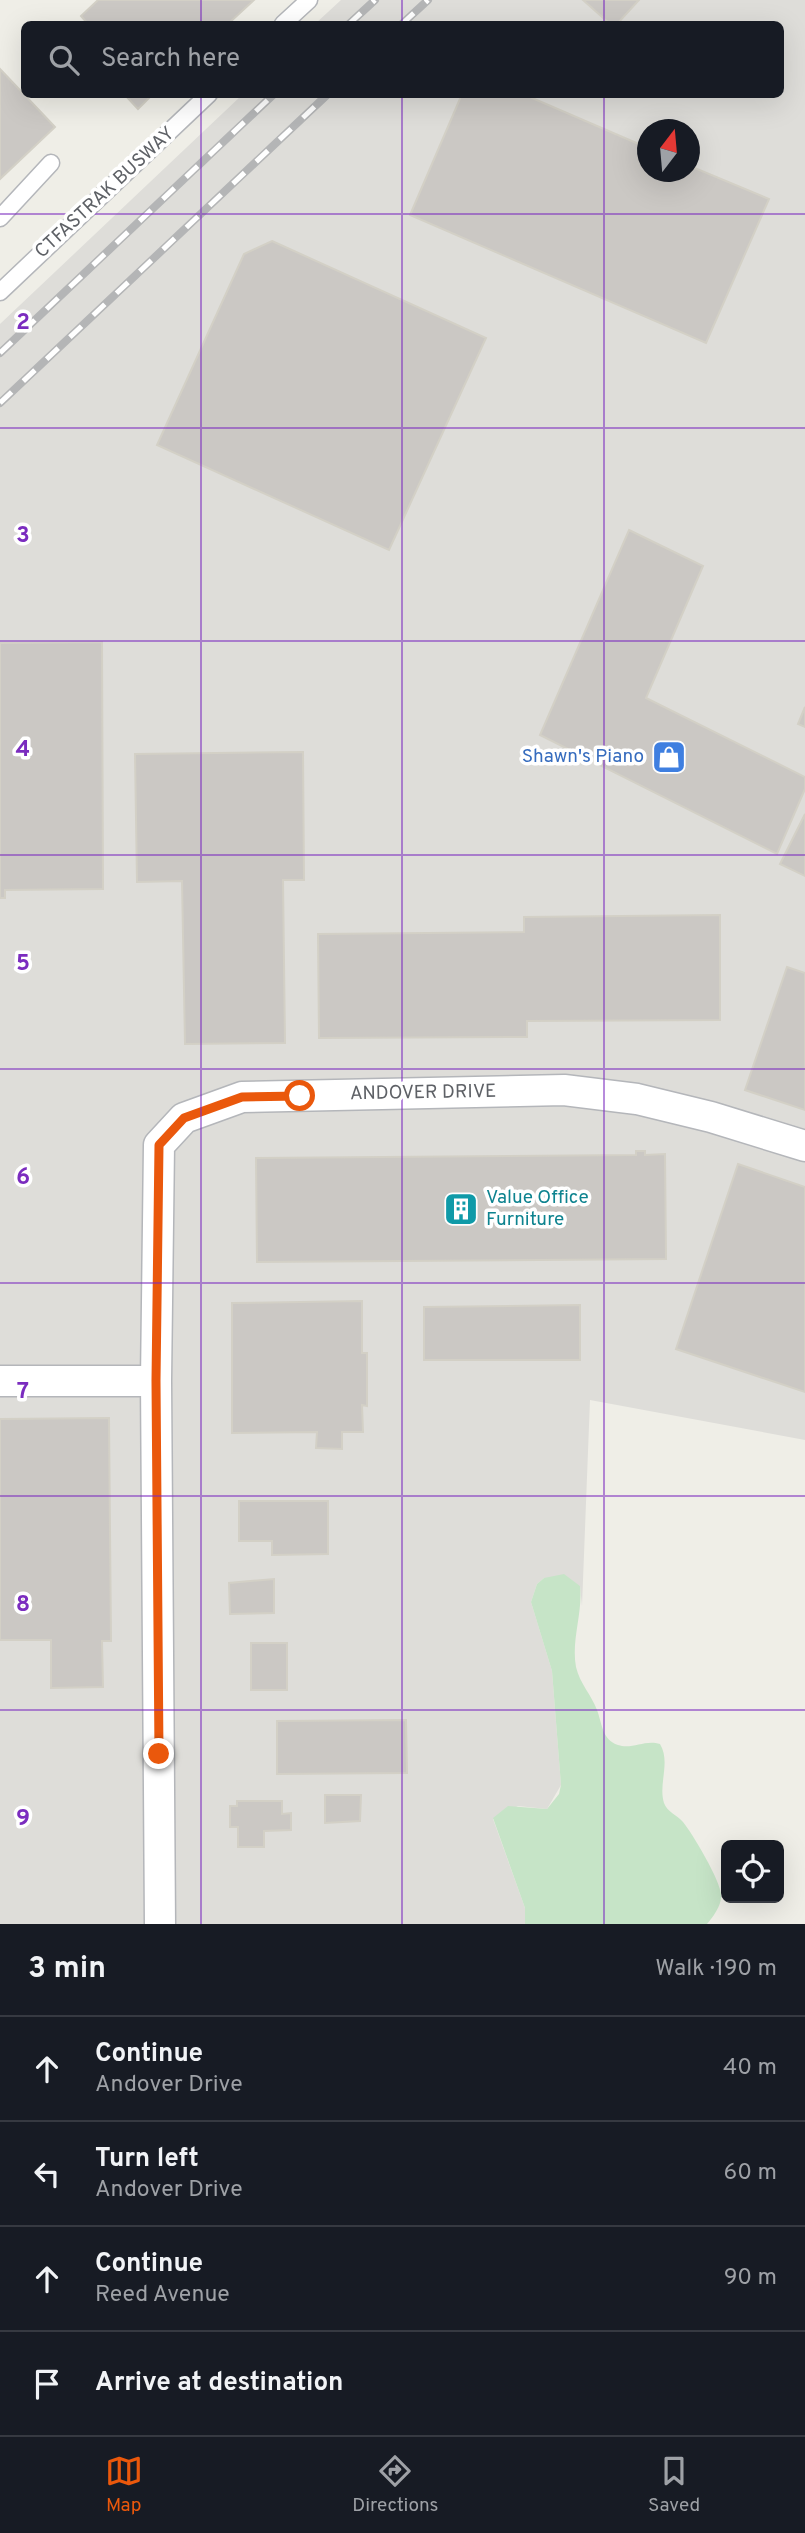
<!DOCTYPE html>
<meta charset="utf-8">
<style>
:root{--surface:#171b24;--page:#242831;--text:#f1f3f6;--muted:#9ea1a6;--line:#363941;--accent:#ea580c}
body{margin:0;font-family:Overpass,sans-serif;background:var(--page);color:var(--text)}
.controls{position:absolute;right:21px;bottom:21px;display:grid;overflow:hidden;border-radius:10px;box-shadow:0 7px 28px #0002}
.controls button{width:63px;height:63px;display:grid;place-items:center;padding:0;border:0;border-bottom:2px solid var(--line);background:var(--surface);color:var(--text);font:35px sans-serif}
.compass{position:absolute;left:637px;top:119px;width:63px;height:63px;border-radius:50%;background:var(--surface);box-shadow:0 7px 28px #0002;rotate:16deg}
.stop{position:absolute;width:21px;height:21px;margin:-16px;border:5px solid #ea580c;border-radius:50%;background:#fff}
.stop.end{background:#ea580c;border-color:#fff;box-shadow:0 2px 7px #0008}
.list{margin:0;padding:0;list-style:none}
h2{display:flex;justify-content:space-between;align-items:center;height:91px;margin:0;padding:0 28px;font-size:30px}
h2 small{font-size:23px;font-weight:400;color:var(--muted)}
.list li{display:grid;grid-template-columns:46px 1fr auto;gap:21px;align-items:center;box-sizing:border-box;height:105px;padding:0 28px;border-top:2px solid var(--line)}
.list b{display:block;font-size:26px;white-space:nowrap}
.list p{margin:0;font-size:23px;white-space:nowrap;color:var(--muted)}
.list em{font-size:23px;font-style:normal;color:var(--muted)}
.icon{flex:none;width:38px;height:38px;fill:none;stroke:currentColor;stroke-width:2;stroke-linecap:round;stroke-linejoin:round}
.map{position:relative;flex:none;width:805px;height:1924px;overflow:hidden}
.search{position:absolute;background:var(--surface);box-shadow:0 7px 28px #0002;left:21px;right:21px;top:21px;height:77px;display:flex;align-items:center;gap:18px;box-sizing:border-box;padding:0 24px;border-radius:10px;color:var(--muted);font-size:26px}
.sheet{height:511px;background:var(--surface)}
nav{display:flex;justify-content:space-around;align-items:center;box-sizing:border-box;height:98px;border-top:2px solid var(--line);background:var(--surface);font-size:19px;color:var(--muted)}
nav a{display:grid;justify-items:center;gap:4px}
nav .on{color:var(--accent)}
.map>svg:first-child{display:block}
.industrial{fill:#deddd9;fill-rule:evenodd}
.green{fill:#c6e4c7}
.building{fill:#cbc8c4;stroke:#d3d0c6;stroke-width:2}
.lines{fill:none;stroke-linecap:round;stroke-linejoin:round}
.lane-casing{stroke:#b4b6ba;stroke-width:19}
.street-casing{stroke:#b4b6ba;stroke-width:33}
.lane{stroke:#fff;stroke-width:16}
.street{stroke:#fff;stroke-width:30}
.rail-casing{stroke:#b4b5b6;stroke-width:8}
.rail{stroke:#fff;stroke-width:5;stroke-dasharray:16;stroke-linecap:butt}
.route{stroke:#ea580c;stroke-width:9}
.grid{fill:none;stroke:#7b2cbf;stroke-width:2;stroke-opacity:0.55}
.labels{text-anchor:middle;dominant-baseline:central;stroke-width:7;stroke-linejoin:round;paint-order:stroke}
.street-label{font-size:19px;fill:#5e6166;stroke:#fff}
.shop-label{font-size:19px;fill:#366cbe;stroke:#fff;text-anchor:end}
.culture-label{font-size:19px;fill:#0d838f;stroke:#fff;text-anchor:start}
.grid-label{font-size:23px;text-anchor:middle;font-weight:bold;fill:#7b2cbf;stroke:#fff;stroke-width:7;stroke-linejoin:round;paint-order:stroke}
</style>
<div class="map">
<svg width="805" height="1924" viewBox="0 0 805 1924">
<rect width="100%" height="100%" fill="#efeee7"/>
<path class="industrial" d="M341 0H805V1440L590 1400 582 1606 580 1586 544 1578 537 1584 531 1602 552 1671 561 1785 547 1809 518 1806 493 1819 525 1908V1924H0V324L242 95 780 94V24H315ZM648 130H690V172H648Z"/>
<path class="green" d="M564 1574 580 1586C583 1613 571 1640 576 1667 580 1684 591 1694 597 1710 602 1723 602 1740 618 1745 632 1750 645 1739 660 1744 671 1762 658 1784 664 1803 667 1812 677 1815 683 1822 692 1833 721 1881 721 1895 722 1905 713 1917 707 1924H525V1908L493 1818 508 1806 547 1809 559 1794 561 1785 552 1671 531 1602 537 1584 544 1578Z"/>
<path class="building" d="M98 0H254L228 24H88L81 16Z
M583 0H639L617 24H610Z
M0 69 55 127 0 179Z
M124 94H153L138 109Z
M462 94H523L648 148V172H690V166L769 199 706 343 410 215Z
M272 241 486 338 389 550 157 445 244 254Z
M629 530 703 566 646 698 805 777V789L777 854 540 735Z
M102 642 103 889 5 890V898H0V643Z
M805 707V727L798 724Z
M303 752 304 880H283L285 1043 185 1044 182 881 137 882 135 754Z
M805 814V876L780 864Z
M720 915V1020L527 1021V1037L319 1038 318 934 524 932V917Z
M787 967 805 973V1110L745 1090Z
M636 1151H645V1155L665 1154 666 1259 257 1262 256 1158 636 1155Z
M738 1164 805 1187V1392L676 1349Z
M362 1301V1353H367V1406L362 1405 363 1432H342V1449L316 1448 317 1432 232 1433V1303Z
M580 1305V1360H424V1307Z
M109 1418 111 1641H102L103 1687 51 1688V1640H0V1419Z
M239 1501H328V1554L272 1555V1541H239Z
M274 1579V1613L230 1614 229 1583Z
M251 1643H287V1690H251Z
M406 1720 407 1773 277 1774V1721Z
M325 1795H361L360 1821 325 1823Z
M237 1801H282V1814L291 1813V1830L264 1831V1847H238V1827H230V1806H237Z"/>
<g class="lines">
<g class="lane-casing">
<path id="lane" d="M283 24 309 0
M0 218 51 163
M0 292 209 94"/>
</g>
<g class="street-casing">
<path id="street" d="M0 1381H156
M160 1924 156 1381 159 1145 184 1118 242 1097 564 1090 637 1099 711 1117 805 1146"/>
</g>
<use href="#lane" class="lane"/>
<use href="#street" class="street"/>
<g class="rail-casing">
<path id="rail" d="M349 24 375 0
M402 24 428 0
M0 353 274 94
M0 403 328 94"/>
</g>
<use href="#rail" class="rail"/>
</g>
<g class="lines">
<path class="route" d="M159 1754 156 1381 159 1145 184 1118 242 1097 300 1096"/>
</g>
<path class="grid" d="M201 0V24M402 0V24M604 0V24M201 94V1924M402 94V1924M604 94V1924M0 214H805M0 428H805M0 641H805M0 855H805M0 1069H805M0 1283H805M0 1496H805M0 1710H805"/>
<defs>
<g id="shop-square" transform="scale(1.75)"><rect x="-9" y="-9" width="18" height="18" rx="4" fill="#3f7fe0" stroke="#fff"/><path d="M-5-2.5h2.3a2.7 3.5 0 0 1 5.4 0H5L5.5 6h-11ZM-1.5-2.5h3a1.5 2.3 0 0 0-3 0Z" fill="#fff"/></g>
<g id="building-square" transform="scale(1.75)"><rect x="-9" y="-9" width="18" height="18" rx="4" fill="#0f9aa8" stroke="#fff"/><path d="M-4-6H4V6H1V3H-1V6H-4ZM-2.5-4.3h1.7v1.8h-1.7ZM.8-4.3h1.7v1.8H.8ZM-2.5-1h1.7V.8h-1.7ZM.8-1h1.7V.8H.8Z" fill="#fff"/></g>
</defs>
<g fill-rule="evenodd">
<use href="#shop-square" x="669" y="757"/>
<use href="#building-square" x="461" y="1209"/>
</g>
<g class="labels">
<g class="street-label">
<text transform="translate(105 193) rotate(-43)">CTFASTRAK BUSWAY</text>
<text transform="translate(423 1093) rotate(-1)">ANDOVER DRIVE</text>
</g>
<g class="shop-label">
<text x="644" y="757">Shawn's Piano</text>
</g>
<g class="culture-label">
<text x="486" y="1198">Value Office<tspan x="486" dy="22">Furniture</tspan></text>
</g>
</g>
<g class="grid-label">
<text x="23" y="329">2</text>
<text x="23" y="542">3</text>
<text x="23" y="756">4</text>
<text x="23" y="970">5</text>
<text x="23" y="1184">6</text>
<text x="23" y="1398">7</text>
<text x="23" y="1611">8</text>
<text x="23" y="1825">9</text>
</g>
</svg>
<div class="controls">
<button><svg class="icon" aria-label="locate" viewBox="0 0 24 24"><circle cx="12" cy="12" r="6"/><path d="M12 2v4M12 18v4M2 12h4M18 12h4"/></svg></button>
</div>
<svg class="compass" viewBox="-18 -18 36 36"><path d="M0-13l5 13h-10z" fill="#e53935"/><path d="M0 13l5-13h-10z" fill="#9ea1a6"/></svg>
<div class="stop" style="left:300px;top:1096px"></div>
<div class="stop end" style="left:159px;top:1754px"></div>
<div class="search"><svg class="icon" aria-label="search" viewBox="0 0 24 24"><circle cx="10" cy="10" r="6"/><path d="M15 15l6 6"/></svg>Search here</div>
</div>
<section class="sheet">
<h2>3 min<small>Walk · 190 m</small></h2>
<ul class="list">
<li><svg class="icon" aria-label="ahead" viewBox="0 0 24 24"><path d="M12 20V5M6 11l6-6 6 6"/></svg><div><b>Continue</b><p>Andover Drive</p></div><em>40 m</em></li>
<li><svg class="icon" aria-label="left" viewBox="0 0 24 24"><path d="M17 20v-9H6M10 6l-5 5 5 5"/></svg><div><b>Turn left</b><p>Andover Drive</p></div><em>60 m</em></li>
<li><svg class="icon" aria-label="ahead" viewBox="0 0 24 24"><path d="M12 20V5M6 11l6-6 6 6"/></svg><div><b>Continue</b><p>Reed Avenue</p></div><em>90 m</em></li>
<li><svg class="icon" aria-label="arrive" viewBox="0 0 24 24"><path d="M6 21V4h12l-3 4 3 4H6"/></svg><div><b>Arrive at destination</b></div></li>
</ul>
</section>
<nav>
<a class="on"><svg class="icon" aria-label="map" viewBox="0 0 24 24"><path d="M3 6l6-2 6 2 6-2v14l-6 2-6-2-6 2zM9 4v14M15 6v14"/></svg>Map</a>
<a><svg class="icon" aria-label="directions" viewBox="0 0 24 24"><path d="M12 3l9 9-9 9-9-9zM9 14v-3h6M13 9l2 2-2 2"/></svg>Directions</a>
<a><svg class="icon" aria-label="saved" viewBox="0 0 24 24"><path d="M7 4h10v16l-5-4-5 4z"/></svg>Saved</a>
</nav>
